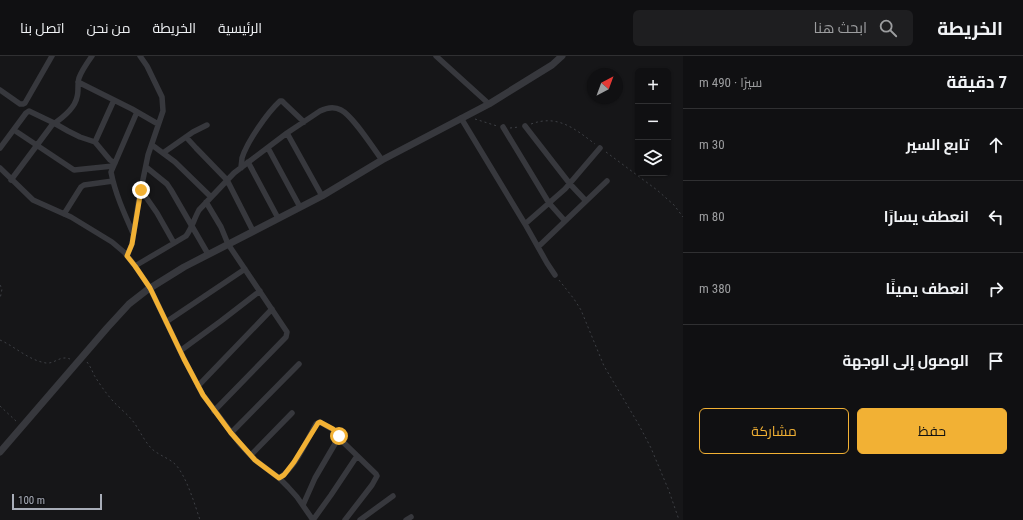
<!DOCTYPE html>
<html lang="ar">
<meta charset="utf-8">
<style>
:root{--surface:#101012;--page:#1e1e20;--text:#f1f3f6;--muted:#9c9d9f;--line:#303032;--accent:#f2b134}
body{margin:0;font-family:"Roboto Condensed",Cairo,sans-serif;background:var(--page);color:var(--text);direction:rtl}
.controls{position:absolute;right:12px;top:12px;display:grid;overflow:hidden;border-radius:6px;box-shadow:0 1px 3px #0004}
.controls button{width:36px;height:36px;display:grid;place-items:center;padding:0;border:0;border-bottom:1px solid var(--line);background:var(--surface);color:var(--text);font:20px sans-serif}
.compass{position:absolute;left:587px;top:12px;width:36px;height:36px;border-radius:50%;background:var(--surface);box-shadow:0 1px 3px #0004;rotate:41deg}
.scale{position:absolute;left:12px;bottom:10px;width:90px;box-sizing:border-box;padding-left:4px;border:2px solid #a8adb8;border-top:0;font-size:11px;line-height:14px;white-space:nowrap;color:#a8adb8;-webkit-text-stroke:3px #111113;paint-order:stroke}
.stop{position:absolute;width:12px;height:12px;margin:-9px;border:3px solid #f2b134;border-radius:50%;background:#fff}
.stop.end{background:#f2b134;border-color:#fff;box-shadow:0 1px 4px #0008}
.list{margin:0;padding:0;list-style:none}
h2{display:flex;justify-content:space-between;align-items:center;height:52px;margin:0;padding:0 16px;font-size:17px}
h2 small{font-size:13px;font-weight:400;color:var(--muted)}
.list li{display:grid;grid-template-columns:26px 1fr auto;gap:12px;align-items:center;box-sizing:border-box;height:72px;padding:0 16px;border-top:1px solid var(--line)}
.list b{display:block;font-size:15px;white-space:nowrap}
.list em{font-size:13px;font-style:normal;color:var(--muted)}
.actions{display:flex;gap:8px;padding:12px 16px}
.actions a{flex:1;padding:9px 0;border:1px solid var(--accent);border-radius:6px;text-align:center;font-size:14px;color:var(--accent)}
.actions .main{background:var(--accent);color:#111}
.icon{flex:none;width:22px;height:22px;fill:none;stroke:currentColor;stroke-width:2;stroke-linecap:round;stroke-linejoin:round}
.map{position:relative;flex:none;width:683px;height:464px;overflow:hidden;direction:ltr}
header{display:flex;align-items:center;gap:24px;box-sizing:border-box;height:56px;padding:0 20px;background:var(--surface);border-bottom:1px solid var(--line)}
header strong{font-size:19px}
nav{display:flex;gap:22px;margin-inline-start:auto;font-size:14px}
.search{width:280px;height:36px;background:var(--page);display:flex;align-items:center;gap:10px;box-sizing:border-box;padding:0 14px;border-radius:6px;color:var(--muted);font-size:15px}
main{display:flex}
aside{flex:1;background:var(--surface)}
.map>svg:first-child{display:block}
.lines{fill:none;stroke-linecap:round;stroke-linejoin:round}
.path{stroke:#3d3f44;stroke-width:1;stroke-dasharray:2 3;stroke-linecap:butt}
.minor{stroke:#37383d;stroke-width:5.5}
.tertiary{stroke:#37383d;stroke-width:7}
.route{stroke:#f2b134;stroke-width:5}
</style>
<header>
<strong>الخريطة</strong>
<div class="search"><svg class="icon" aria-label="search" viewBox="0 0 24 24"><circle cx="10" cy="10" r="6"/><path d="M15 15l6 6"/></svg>ابحث هنا</div>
<nav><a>الرئيسية</a><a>الخريطة</a><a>من نحن</a><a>اتصل بنا</a></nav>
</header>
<main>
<aside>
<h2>7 دقيقة<small>سيرًا · 490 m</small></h2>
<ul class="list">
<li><svg class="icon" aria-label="ahead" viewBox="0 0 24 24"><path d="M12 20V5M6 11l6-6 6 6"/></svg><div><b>تابع السير</b></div><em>30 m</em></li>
<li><svg class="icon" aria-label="left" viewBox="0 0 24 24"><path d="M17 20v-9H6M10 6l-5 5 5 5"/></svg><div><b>انعطف يسارًا</b></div><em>80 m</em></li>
<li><svg class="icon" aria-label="right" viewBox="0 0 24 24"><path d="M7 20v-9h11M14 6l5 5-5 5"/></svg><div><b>انعطف يمينًا</b></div><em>380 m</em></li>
<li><svg class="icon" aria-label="arrive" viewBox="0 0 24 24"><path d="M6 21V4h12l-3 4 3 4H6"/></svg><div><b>الوصول إلى الوجهة</b></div></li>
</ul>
<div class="actions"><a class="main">حفظ</a><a>مشاركة</a></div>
</aside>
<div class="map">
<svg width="683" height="464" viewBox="0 0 683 464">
<rect width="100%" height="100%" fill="#161618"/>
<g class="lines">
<path class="path" d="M475 63 497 70
M531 68C558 58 575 73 595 88
M510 72 519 71
M606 96 657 134 674 149 683 161
M559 224 574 243 581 254 604 310 639 369 651 392 669 435 679 464
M0 229 2 233 0 243
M0 284C16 291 28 304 46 307 55 308 60 299 70 303
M87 306C90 310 92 314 94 319 99 327 105 336 112 344 119 352 129 359 135 368 141 377 145 386 152 393 161 401 173 403 179 413 188 426 195 449 200 464
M0 350 17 366"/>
<path class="minor" d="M436 0 489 48
M78 26 132 53 158 68
M0 34 20 48H23L25 47 52 0
M461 62 525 168 547 207 555 219
M525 70 570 128 586 145
M503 71 549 147 565 165
M14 74 74 114 113 110
M186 81 196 92 227 124 253 175
M95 86 114 44
M152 89 175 106 211 141
M0 92 26 57 29 55 54 67 68 75 80 81 95 86 110 104 115 107
M268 92 300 151
M163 97 193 76 207 69
M248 106 278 162
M146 111 167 128 171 134 208 198
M0 112 33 144 71 161 112 186 125 197 135 210 150 232 184 303 203 339 240 388 255 404 279 422 288 431 297 441 313 464
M241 112C241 109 242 105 242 102 247 86 267 57 280 45H282L284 47 304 66
M11 124 52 69C61 63 75 52 77 41 79 35 77 28 79 22 82 14 87 7 92 0
M141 134 157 157 174 187
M322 140 287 77 320 55C326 52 334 50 341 54 353 60 373 92 382 104
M206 146 221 171 228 188 287 276 286 281 214 355
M64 158 81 131 84 129 113 125
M525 168 565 133 600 92
M133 177C124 157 115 137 111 116L137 56
M538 191 607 125
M127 200 132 188 139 143 148 99 163 55 162 41 147 10 140 0
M135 210 186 180C192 172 194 163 199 154L234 117 287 77
M166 266 245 213
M180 295 221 265 260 235
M198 330 272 253
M231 377 299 308
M251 399 292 357
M279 422C296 411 306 386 316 368L320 366 335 375 343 386 376 418 377 420 372 429 345 464
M303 449 315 422 339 381
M313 464 331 439 357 400
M360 464 393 440
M406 464 411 461"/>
<path class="tertiary" d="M0 396 107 272 129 248 147 234 184 211 322 140 382 104 489 48 552 9 562 0"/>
</g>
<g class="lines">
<path class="route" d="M141 134 132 188 127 200 135 210 150 232 184 303 203 339 231 377 255 404 279 422 284 419 294 406 318 367 320 366 333 373 339 380"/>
</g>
</svg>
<div class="controls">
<button>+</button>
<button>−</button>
<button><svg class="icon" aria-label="layers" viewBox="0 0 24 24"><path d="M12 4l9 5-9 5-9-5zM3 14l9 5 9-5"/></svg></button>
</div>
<svg class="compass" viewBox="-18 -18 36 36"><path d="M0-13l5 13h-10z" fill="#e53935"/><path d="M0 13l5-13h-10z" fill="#9c9d9f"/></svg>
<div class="scale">100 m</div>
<div class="stop" style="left:339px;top:380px"></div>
<div class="stop end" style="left:141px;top:134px"></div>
</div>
</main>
